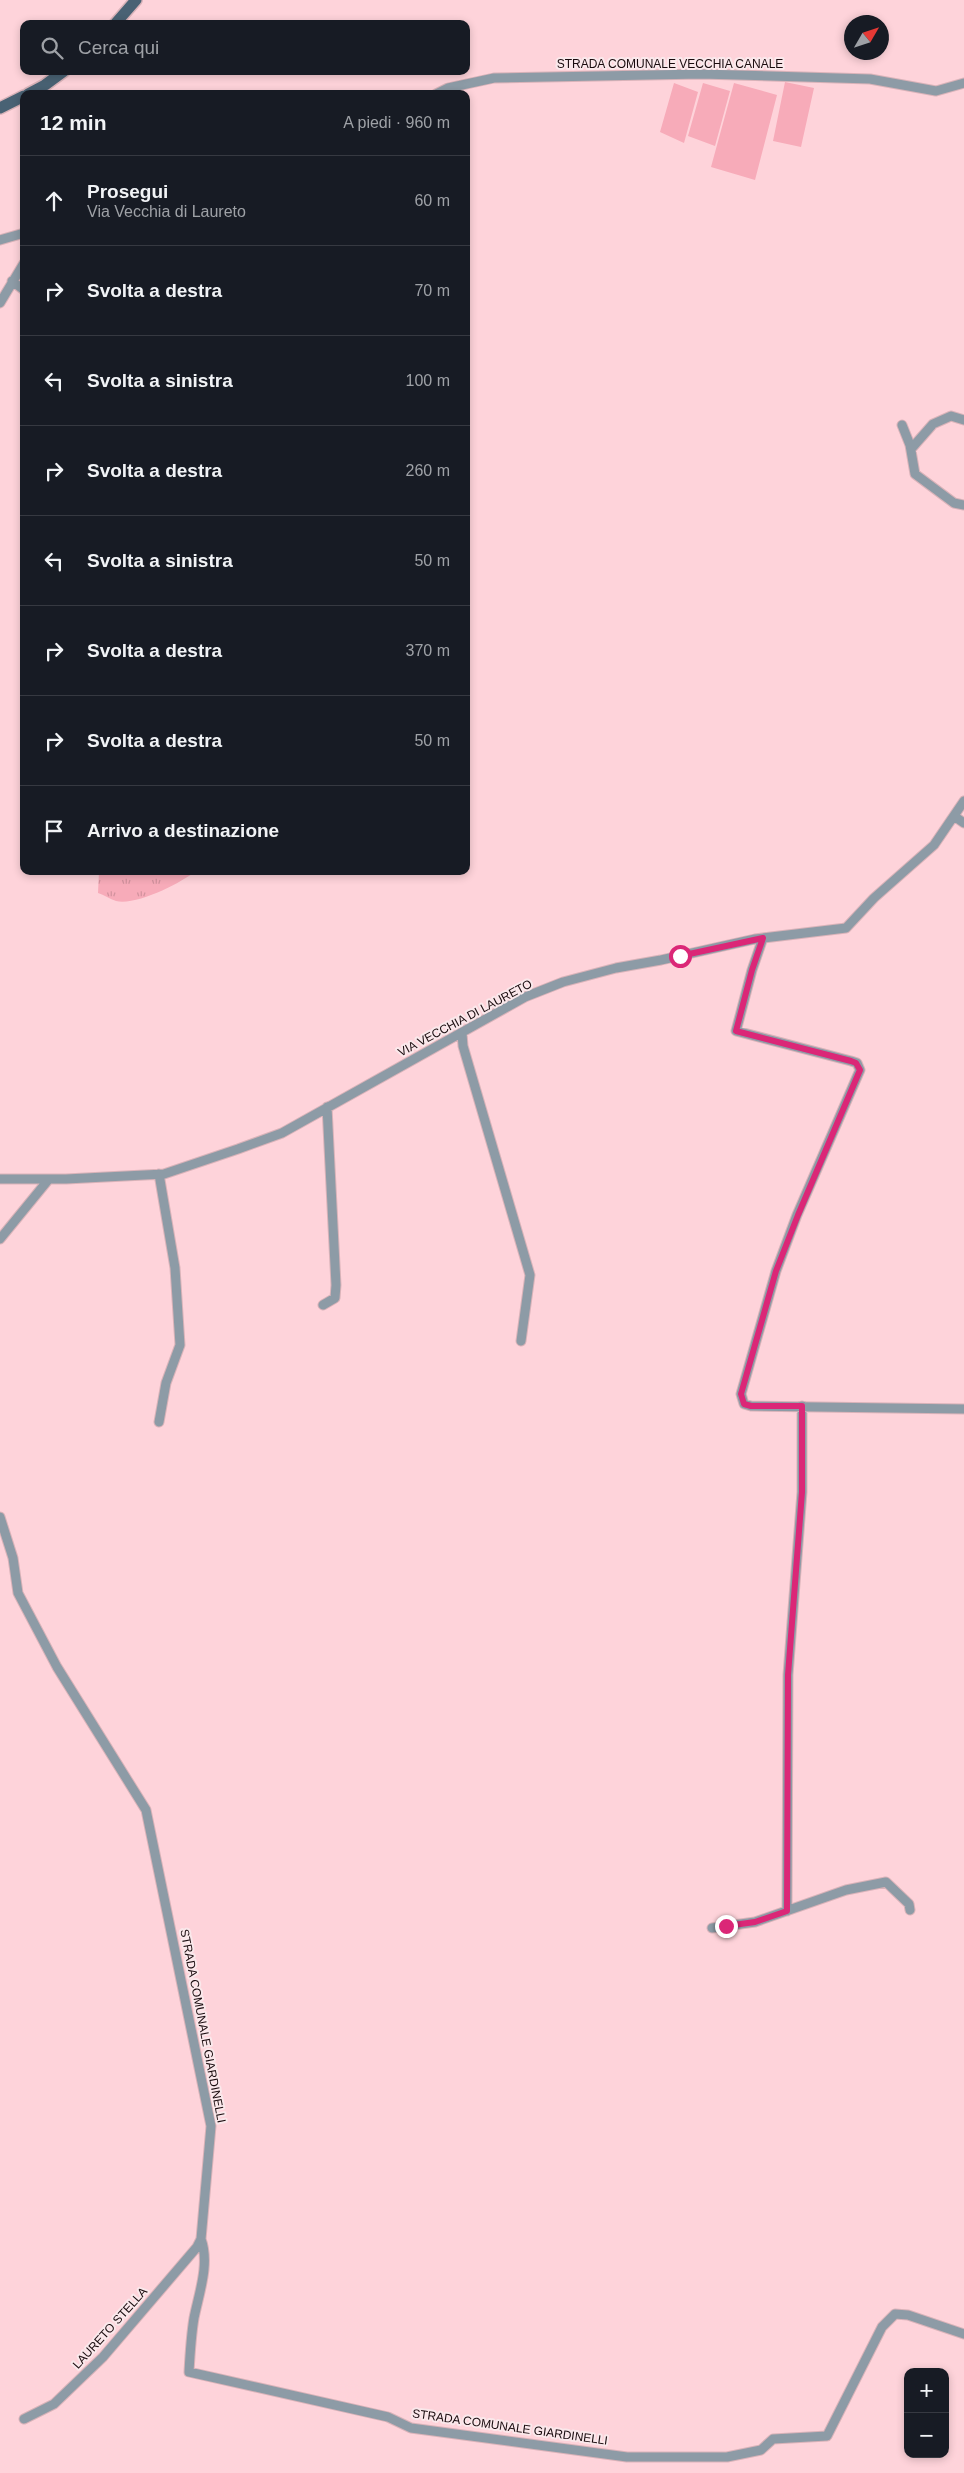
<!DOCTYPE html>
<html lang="it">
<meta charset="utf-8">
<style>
:root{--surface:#171b24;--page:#20242c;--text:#f1f3f6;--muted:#9ea1a6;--line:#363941}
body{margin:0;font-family:Arial,sans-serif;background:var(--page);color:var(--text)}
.controls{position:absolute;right:15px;bottom:15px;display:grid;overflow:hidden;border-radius:10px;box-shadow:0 2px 8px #0003}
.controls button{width:45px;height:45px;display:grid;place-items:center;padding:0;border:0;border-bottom:1px solid var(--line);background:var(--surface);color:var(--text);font:25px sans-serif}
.compass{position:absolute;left:844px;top:15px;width:45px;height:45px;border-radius:50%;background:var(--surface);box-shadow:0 2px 8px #0003;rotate:51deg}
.stop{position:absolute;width:15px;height:15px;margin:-11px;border:4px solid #db2777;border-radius:50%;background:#fff}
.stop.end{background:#db2777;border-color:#fff;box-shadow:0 1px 5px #0008}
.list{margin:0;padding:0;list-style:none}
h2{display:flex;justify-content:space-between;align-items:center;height:65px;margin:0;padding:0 20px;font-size:21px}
h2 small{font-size:16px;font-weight:400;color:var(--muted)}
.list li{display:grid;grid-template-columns:32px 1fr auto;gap:15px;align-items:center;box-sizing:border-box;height:90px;padding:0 20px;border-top:1px solid var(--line)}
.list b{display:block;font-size:19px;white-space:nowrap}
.list p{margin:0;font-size:16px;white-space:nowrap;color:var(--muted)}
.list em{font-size:16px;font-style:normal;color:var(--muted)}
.icon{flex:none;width:28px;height:28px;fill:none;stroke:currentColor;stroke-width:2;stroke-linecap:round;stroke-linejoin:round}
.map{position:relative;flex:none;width:964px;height:2473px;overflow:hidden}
.search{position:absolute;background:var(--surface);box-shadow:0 2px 8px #0003;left:20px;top:20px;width:450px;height:55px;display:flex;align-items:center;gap:12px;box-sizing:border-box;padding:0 18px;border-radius:10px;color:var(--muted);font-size:19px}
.panel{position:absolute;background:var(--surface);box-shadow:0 2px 8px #0003;left:20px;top:90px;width:450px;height:785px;border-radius:10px}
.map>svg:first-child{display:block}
.grass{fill:url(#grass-tufts)}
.garden{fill:#f7abb9}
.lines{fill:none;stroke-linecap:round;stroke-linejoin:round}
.minor-casing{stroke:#d9b3b9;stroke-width:11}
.major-casing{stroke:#d9b3b9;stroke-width:14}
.minor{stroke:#8d9ba6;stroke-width:9}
.major{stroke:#496274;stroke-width:11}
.route{stroke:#db2777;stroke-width:6}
.labels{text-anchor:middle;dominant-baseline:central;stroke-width:4;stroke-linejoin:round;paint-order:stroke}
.street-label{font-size:12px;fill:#190b0e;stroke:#fae8eb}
</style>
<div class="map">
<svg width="964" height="2473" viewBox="0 0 964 2473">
<defs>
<pattern id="grass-tufts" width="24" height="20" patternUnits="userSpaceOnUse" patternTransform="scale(1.25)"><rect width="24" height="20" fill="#f7abb9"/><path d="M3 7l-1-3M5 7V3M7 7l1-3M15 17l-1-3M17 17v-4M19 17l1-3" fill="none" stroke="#d3929e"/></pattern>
</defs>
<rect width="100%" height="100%" fill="#fed3da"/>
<path class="grass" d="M99 871H196C181 883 136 906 116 901 110 899 104 895 98 893Z"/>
<path class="garden" d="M785 82 814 88 801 147 773 141Z
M674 83 698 92 684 143 660 132Z
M703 83 730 91 715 146 688 136Z
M734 83 777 95 755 180 711 167Z"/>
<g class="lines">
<g class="minor-casing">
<path id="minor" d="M436 94 448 88 494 78 701 74 870 79 936 91 964 83
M0 240 24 233
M12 281 24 290
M0 303 24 263
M902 425 910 445 915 474 954 503 964 505
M911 449 933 424 951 416 964 420
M954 816 964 823
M763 938 752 970 736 1031 851 1061 857 1063 860 1070 797 1215 776 1271 741 1394 744 1404 751 1406 964 1409
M462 1033 463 1046 530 1275 521 1341
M159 1174 175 1268 180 1345 166 1383 159 1422
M0 1179H66L164 1174 238 1149 282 1133 525 997 563 982 616 968 661 960 755 939 846 928 874 898 934 845 964 801
M0 1239 49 1179
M323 1305 335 1298 336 1285 327 1107
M0 1517 13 1558 18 1593 57 1667 146 1810 211 2126 201 2239C210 2264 199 2293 194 2318 191 2336 190 2354 189 2372L388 2417 411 2428 627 2457H727L761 2450 773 2439 827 2436 882 2327 895 2314 908 2315 964 2334
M787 1911 788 1675 802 1492V1406
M712 1928 755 1922 846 1890 886 1882 909 1904 910 1910
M24 2419 54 2404 103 2357 197 2247 201 2239"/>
</g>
<g class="major-casing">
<path id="major" d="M115 24 136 0
M28 94 45 85 64 71
M0 108 24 96"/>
</g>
<use href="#minor" class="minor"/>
<use href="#major" class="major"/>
</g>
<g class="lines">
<path class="route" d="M680 956 763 938 752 970 736 1031 851 1061 856 1063 860 1070 798 1215 776 1271 741 1394 744 1404 751 1406H802V1492L788 1675 787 1911 755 1922 726 1926"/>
</g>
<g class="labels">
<g class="street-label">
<text x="670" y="64">STRADA COMUNALE VECCHIA CANALE</text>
<text transform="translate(465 1018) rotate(-28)">VIA VECCHIA DI LAURETO</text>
<text transform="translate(203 2026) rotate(79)">STRADA COMUNALE GIARDINELLI</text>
<text transform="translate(110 2328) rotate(-48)">LAURETO STELLA</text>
<text transform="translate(510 2427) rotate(8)">STRADA COMUNALE GIARDINELLI</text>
</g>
</g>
</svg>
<div class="controls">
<button>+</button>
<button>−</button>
</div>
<svg class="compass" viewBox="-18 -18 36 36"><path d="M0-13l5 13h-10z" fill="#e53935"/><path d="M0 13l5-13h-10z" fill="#9ea1a6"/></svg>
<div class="stop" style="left:680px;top:956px"></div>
<div class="stop end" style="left:726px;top:1926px"></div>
<div class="search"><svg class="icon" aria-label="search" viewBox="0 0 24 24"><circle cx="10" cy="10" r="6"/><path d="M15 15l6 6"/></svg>Cerca qui</div>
<section class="panel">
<h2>12 min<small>A piedi · 960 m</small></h2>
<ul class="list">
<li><svg class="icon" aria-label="ahead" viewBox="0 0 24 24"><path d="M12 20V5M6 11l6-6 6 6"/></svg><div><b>Prosegui</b><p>Via Vecchia di Laureto</p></div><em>60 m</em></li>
<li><svg class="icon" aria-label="right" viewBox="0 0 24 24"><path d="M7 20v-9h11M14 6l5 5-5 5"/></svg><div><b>Svolta a destra</b></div><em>70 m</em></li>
<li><svg class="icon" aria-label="left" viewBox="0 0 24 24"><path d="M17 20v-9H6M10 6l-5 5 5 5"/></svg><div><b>Svolta a sinistra</b></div><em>100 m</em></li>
<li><svg class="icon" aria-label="right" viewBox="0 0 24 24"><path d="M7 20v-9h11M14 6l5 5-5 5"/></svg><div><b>Svolta a destra</b></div><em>260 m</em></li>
<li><svg class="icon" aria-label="left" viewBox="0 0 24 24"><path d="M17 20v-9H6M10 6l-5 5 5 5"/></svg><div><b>Svolta a sinistra</b></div><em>50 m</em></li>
<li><svg class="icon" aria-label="right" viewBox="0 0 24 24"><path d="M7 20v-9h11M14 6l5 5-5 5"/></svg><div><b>Svolta a destra</b></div><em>370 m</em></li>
<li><svg class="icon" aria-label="right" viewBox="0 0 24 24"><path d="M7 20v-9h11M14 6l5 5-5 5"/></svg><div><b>Svolta a destra</b></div><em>50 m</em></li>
<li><svg class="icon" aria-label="arrive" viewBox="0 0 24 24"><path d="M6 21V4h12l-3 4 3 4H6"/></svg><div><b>Arrivo a destinazione</b></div></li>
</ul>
</section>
</div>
